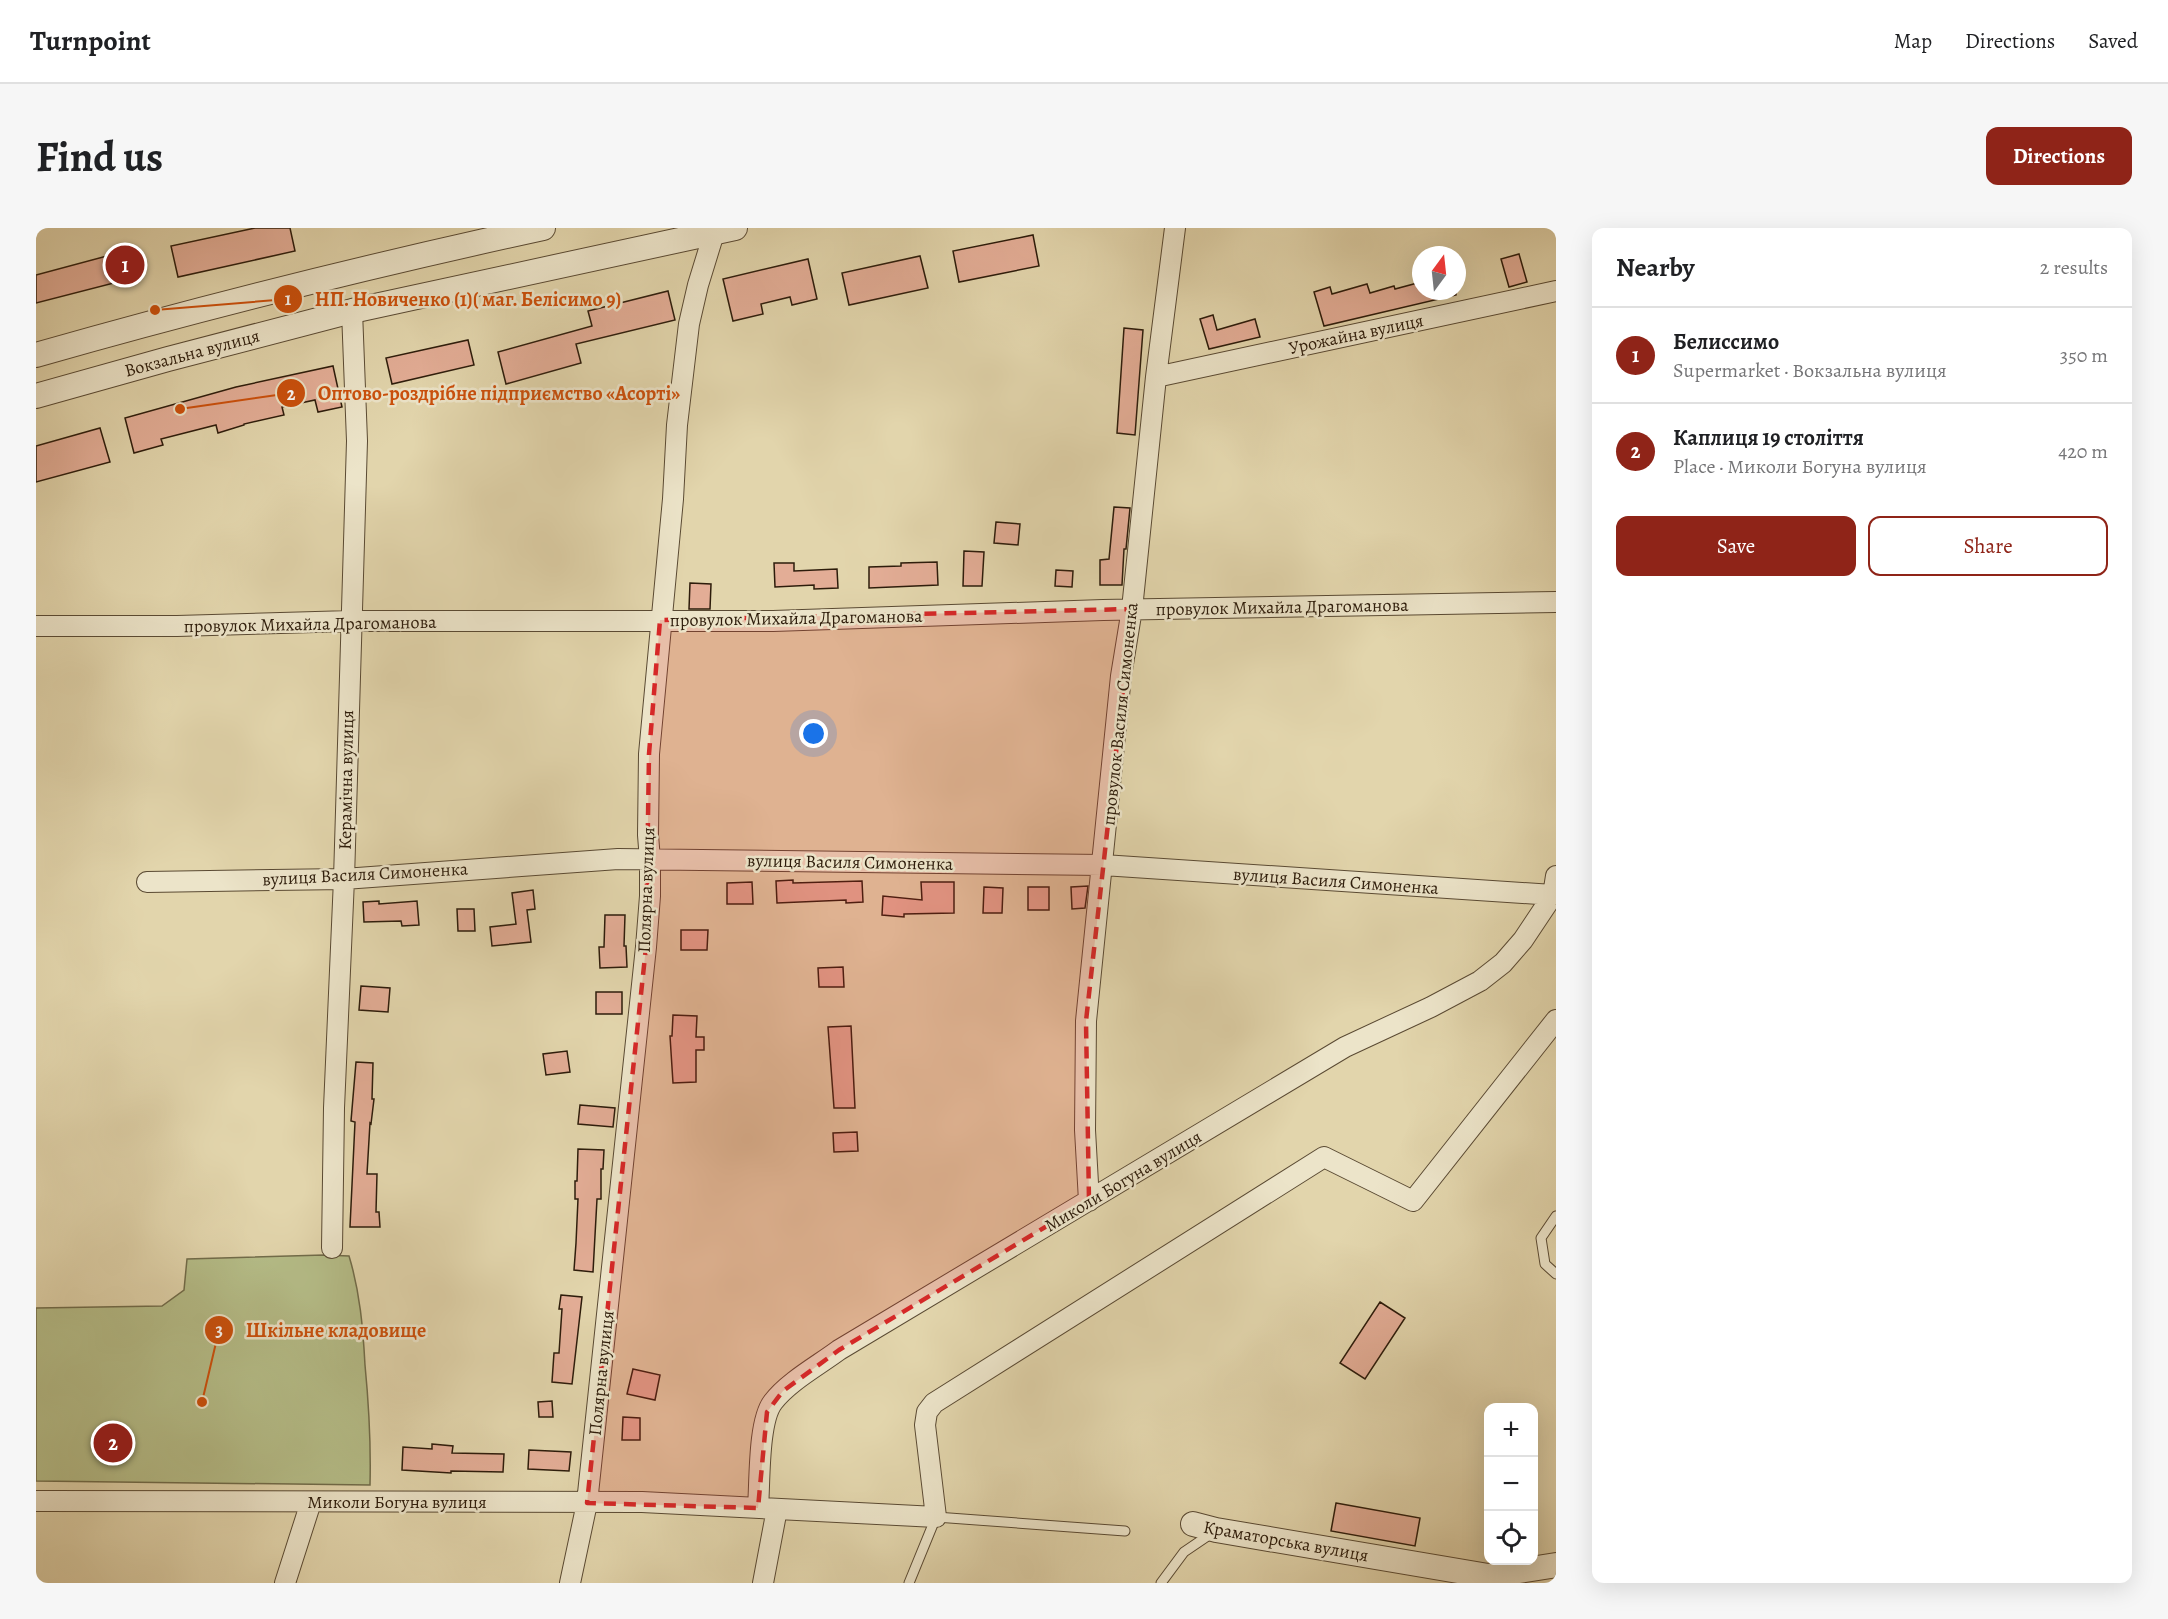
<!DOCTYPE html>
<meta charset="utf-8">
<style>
:root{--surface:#fff;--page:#f6f6f6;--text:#202124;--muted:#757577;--line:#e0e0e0;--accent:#8f2418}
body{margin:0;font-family:Alegreya,serif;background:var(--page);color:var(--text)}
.controls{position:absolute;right:18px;bottom:18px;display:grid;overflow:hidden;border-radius:12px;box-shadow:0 6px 24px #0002}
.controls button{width:54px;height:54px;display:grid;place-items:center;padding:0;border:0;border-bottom:2px solid var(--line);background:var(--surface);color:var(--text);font:30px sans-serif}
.compass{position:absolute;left:1376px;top:18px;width:54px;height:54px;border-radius:50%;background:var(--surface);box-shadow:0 6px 24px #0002;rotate:15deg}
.you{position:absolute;left:778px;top:506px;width:21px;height:21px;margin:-15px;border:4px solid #fff;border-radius:50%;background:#1a73e8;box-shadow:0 0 0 9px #1a73e833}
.badge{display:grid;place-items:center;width:39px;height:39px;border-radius:50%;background:var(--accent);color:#fff;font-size:20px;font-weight:700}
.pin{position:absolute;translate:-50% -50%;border:3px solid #fff;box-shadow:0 2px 6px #0006}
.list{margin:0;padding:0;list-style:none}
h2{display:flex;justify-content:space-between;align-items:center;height:78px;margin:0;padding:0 24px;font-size:26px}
h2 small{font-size:20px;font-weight:400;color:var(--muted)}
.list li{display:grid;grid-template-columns:39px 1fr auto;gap:18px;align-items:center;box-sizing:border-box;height:96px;padding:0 24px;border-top:2px solid var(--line)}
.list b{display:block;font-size:22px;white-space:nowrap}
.list p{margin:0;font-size:20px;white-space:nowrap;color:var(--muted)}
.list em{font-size:20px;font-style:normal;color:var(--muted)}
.actions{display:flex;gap:12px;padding:18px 24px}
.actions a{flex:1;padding:14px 0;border:2px solid var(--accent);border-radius:12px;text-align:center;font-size:21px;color:var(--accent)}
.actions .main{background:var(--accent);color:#fff}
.icon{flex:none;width:33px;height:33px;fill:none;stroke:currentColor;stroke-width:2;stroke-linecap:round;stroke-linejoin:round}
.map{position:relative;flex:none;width:1520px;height:1355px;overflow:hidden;border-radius:12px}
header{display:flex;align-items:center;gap:36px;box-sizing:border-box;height:84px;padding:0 30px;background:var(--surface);border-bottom:2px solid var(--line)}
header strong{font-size:28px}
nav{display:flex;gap:33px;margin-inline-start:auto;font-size:21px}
.intro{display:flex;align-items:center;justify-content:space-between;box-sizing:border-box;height:144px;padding:0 36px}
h1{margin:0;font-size:42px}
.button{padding:15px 27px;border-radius:12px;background:var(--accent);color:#fff;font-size:21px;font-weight:700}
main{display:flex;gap:36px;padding:0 36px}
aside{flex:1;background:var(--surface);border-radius:12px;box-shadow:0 6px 24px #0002}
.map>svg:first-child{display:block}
.green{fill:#b5bd88;stroke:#716c4a;stroke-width:1.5}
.building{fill:#e3ad96;stroke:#2d1c0b;stroke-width:1.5}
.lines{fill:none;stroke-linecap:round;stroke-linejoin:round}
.service-casing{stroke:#5a4a33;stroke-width:11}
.minor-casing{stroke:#5a4a33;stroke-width:22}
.tertiary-casing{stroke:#5a4a33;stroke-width:26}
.service{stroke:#ece4c9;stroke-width:9}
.minor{stroke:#ece4c9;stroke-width:20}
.tertiary{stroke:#ece4c9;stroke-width:24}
.marked{fill:#d62828;fill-opacity:0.2;stroke:#d62828;stroke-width:4.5;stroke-dasharray:12 8;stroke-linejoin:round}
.labels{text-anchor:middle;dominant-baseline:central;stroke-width:5;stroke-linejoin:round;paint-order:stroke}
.street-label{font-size:18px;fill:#2d1c0b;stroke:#ece4c9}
.leader{fill:none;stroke:#cc500c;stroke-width:2}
.callout-dot{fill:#cc500c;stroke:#ece4c9;stroke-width:2}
.mark-label{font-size:18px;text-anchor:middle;font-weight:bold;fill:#fff}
.callout-label{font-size:20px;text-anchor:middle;font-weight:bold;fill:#cc500c;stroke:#ece4c9;stroke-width:5;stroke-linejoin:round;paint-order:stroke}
</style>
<header>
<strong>Turnpoint</strong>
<nav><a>Map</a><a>Directions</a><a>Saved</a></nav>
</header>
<div class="intro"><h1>Find us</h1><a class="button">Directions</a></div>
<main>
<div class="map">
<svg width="1520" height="1355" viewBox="0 0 1520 1355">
<rect width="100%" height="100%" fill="#e2d5ac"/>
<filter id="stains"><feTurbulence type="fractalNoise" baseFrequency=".00333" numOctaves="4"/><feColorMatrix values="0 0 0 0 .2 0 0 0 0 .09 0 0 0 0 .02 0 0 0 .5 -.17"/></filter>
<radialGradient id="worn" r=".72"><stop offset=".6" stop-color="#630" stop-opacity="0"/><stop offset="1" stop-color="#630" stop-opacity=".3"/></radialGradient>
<path class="green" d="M288 1027 313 1028C324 1064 327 1100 329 1137 333 1178 335 1217 334 1257L0 1253V1080L126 1078 148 1062 151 1031Z"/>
<path class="building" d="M219 0H254L259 23 142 49 135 18Z
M997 7 1003 38 923 54 917 23Z
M97 21 105 48 0 75V47Z
M1483 26 1491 54 1473 59 1465 31Z
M884 28 892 60 813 77 806 45Z
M772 31 781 71 756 77 754 69 725 76 727 86 697 93 687 51Z
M1385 54V63H1420V67L1288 98 1278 64 1294 59 1296 66 1331 56 1334 65 1358 58 1359 61Z
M632 63 639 92 540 116 545 135 470 156 462 124 556 98 552 83Z
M1177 87 1181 102 1219 91 1224 109 1173 121 1164 91Z
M1088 100 1107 102 1099 207 1081 205Z
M432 112 438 137 356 156 350 130Z
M297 138 306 179 282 184 279 172 246 179 248 187 208 196V197L182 205 180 197 125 211 127 217 98 225 89 190 200 159Z
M64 200 74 234 0 254V218Z
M1078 279 1094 280 1090 321H1088L1086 357H1064V332L1073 331Z
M960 294 984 296 982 317 958 315Z
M928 323 948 324 946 358H927Z
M901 334 902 357 833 360V339L865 338V335Z
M738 335H758V343L801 341 802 360 778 361V357L739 359Z
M1020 342 1037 343 1036 359 1019 358Z
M654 355 675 356 674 381H653Z
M757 652V655L826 653 827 674 810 675V672L741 675 740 653Z
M716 654 717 676H691V655Z
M885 654H918V685L868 686V689L846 687 847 668 886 672Z
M1052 658 1049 680 1036 681 1035 659Z
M948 659 967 660 966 685H947Z
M992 659H1013V682H992Z
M497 662 499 681 491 682 495 714 456 718 454 699 480 696 476 665Z
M343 673V676L381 673 383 697 366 698 365 693 328 694 327 674Z
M421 681H438L439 703H422Z
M569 687H589L588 718H590L591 739 564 740 563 719H568Z
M645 702H672L671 722H645Z
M807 739 808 759H783L782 740Z
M325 758 354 760 352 784 323 782Z
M560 764H586V786H560Z
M637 787 661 788 660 809H668V822H660V854L637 855 634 808H636Z
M815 798 819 880H798L792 799Z
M531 823 534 844 510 847 507 826Z
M320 834 337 835 336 871H338L335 896 334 895 331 946H341L340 984H343L344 999H314L319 894 315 893Z
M544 877 579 880 577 899 542 896Z
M821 904 822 923 798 924 797 905Z
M542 921 568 922 567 941H565V971H561L557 1044 538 1042 540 1015 542 971H539V953H541Z
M525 1067 546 1069 536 1156 516 1154 518 1125H523L526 1081H523Z
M1344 1074 1369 1090 1329 1151 1304 1135Z
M597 1141 624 1147 619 1172 591 1166Z
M516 1173 517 1189H503L502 1174Z
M587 1189 604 1190V1212H586Z
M396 1216 417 1218 416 1225 468 1226 467 1244 415 1243V1245L366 1242 367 1219 396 1221Z
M493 1222 535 1224 533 1243 492 1241Z
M1300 1275 1384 1290 1379 1318 1295 1303Z"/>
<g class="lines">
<g class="service-casing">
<path id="service" d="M1520 988 1505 1010 1509 1036 1520 1046
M873 1355 900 1289 1089 1303
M1125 1355 1148 1324 1176 1305"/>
</g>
<g class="minor-casing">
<path id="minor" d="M1120 149 1520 63
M0 398H141L315 393H737L1067 382 1520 374
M111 654 308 651 582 631 1067 637 1517 667
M1053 973 1049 902 1050 793 1085 448 1096 381 1120 149 1139 0
M296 1020 298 880 308 651 321 213 316 83
M0 1273 606 1274 900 1289 889 1197 891 1184 898 1175 1288 929 1377 973 1520 792
M722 1280C724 1254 722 1193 737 1174 752 1154 783 1137 803 1122L1309 819 1395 779 1444 753 1467 735 1487 712 1517 667 1520 648
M249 1355 275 1274
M534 1355 551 1275 610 719 614 668V632L612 607 613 526 637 271 641 197 653 96 662 57 678 5
M727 1355 741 1281"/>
</g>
<g class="tertiary-casing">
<path id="tertiary" d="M0 127C168 79 337 37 507 0
M0 168 132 131 316 83 699 0
M1157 1296 1180 1302 1452 1348 1520 1337"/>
</g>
<use href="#service" class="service"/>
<use href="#minor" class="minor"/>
<use href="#tertiary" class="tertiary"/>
</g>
<path class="marked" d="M1096 381 1050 793 1053 973 803 1122 747 1163 731 1184 722 1280 551 1275 610 719 613 526 624 392Z"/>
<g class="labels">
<g class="street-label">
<text transform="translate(1320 106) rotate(-12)">Урожайна вулиця</text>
<text transform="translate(156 125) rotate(-15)">Вокзальна вулиця</text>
<text transform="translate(1246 379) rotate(-1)">провулок Михайла Драгоманова</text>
<text transform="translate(760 390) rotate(-1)">провулок Михайла Драгоманова</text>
<text transform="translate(274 396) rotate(-1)">провулок Михайла Драгоманова</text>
<text transform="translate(1084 486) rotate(-84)">провулок Василя Симоненка</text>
<text transform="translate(310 552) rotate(-89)">Керамічна вулиця</text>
<text transform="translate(814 634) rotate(1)">вулиця Василя Симоненка</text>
<text transform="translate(329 646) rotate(-3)">вулиця Василя Симоненка</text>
<text transform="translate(1300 653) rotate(4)">вулиця Василя Симоненка</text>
<text transform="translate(610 662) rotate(-88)">Полярна вулиця</text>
<text transform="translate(1087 953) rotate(-31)">Миколи Богуна вулиця</text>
<text transform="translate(565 1145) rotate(-84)">Полярна вулиця</text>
<text x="361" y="1274">Миколи Богуна вулиця</text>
<text transform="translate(1250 1313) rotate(10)">Краматорська вулиця</text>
</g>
</g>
<path class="leader" d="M119 82L252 71M144 181L255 165M166 1174L183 1102"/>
<g class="callout-dot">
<circle cx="119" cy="82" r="6"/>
<circle cx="144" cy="181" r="6"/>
<circle cx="166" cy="1174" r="6"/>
<circle cx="252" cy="71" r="15"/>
<circle cx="255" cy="165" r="15"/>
<circle cx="183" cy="1102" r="15"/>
</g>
<g class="mark-label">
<text x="252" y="77">1</text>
<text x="255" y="172">2</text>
<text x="183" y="1108">3</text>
</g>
<g class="callout-label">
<text x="432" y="78">НП. Новиченко (1)( маг. Белісимо 9)</text>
<text x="463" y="172">Оптово-роздрібне підприємство «Асортi»</text>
<text x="300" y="1109">Шкільне кладовище</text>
</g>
<rect width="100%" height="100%" filter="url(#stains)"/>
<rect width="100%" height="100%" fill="url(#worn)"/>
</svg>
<div class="controls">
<button>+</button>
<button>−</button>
<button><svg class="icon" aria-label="locate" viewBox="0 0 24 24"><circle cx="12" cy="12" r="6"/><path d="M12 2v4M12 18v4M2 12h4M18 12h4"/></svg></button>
</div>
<svg class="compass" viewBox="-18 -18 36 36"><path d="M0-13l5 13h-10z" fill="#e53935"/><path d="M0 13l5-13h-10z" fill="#757577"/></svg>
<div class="you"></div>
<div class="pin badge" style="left:89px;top:37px">1</div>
<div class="pin badge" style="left:77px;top:1215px">2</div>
</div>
<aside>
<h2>Nearby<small>2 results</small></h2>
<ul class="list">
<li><span class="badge">1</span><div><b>Белиссимо</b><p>Supermarket · Вокзальна вулиця</p></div><em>350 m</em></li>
<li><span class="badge">2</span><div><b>Каплиця 19 століття</b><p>Place · Миколи Богуна вулиця</p></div><em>420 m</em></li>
</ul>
<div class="actions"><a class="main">Save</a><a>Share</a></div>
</aside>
</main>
